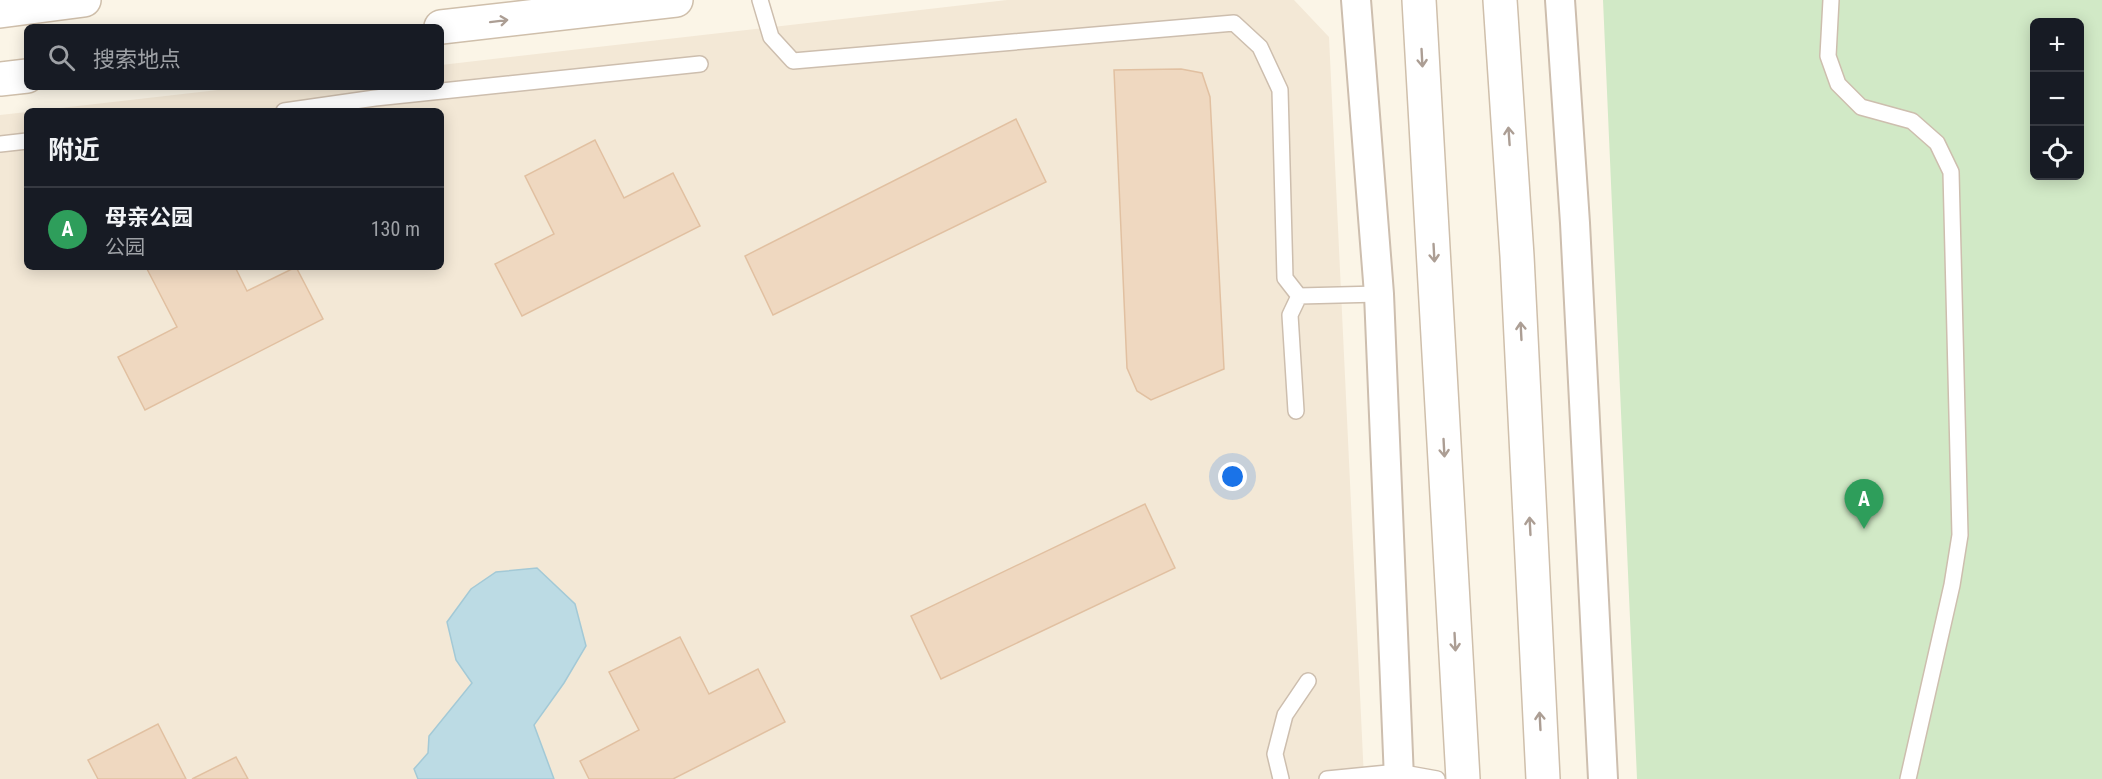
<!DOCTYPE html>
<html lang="zh">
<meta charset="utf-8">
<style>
:root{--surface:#171b24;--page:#20242c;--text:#f1f3f6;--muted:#9ea1a6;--line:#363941;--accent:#1a73e8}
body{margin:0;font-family:"Roboto Condensed","Noto Sans SC",sans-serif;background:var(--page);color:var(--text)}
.controls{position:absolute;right:18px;top:18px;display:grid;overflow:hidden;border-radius:9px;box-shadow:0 3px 15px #0003}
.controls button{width:54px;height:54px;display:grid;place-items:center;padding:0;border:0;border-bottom:2px solid var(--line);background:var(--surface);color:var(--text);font:30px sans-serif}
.you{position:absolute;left:1233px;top:477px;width:21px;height:21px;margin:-15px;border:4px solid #fff;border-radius:50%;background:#1a73e8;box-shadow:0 0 0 9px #1a73e833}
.badge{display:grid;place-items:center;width:39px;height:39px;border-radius:50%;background:var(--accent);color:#fff;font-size:20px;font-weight:700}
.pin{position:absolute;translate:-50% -50px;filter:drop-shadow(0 2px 3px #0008)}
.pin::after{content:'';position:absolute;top:32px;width:21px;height:18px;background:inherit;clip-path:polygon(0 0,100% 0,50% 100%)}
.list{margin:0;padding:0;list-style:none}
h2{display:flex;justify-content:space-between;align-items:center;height:78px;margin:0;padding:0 24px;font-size:26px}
h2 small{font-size:20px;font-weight:400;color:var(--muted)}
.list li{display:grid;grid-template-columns:39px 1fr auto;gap:18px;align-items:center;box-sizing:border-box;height:84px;padding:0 24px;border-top:2px solid var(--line)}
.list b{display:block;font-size:22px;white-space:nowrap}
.list p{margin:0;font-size:20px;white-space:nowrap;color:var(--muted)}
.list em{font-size:20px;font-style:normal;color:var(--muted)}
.icon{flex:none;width:33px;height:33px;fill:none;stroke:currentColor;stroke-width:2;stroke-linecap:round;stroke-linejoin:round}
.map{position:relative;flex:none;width:2102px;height:779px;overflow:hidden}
.search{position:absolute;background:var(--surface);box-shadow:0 3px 15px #0003;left:24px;top:24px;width:420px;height:66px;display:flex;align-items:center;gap:15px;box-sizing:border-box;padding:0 21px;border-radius:9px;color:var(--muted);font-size:22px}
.panel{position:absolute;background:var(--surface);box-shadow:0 3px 15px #0003;left:24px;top:108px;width:420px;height:162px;border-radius:9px}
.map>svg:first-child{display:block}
.residential{fill:#f3e8d6}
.green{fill:#d1e9c6;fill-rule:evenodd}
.water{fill:#bcdbe4;stroke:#a3c9d6;stroke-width:1.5}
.building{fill:#efd8c0;stroke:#e1c0a1;stroke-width:1.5}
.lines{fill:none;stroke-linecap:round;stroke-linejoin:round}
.lane-casing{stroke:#cdbeae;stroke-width:18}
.street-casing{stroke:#cdbeae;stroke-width:32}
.secondary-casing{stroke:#cfbfab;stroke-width:36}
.lane{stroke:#fff;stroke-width:15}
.street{stroke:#fff;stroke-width:28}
.secondary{stroke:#fff;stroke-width:33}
.oneway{stroke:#ac9e94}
</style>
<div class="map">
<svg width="2102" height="779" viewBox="0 0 2102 779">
<rect width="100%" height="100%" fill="#fbf5e7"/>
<path class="residential" d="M1007 0H1294L1329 37 1364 779H0V115L27 112V267H441V111H34L244 87H441V65Z"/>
<path class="green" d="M1603 0H2102V779H1637ZM2034 22H2080V176H2034Z"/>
<path class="water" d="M537 568 575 604 586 646 564 683 534 725 554 779H418L414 769 428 753 429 736 472 683 456 660 447 622 471 589 496 572Z"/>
<path class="building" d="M1181 69 1202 73 1210 97 1224 369 1151 400 1137 391 1127 368 1114 70Z
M1016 119 1046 182 773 315 745 256Z
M595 140 624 198 673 173 700 226 522 316 495 264 554 234 525 176Z
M152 267H235L247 291 296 267 323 319 145 410 118 357 177 327 147 269Z
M1145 504 1175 568 941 679 911 616Z
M680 637 709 694 758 669 785 722 673 779H589L580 761 639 730 609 672Z
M158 724 186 779H98L88 760Z
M236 757 248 779H192Z"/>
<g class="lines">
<g class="lane-casing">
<path id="lane" d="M760 0 771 37 793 61 1234 23 1260 47 1280 90 1285 278 1299 296 1379 294
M1831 0 1828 56 1838 84 1861 107 1912 121 1937 143 1951 172 1960 535 1952 585 1908 779
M284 111 375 98 700 64
M0 144 27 141
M1296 411 1290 315 1299 296
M1281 779 1275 754 1285 715 1308 681
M1327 779 1398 772 1437 779"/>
</g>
<g class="street-casing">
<path id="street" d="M1356 0 1379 294 1399 779
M1560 0 1575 223 1603 779"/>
</g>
<g class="secondary-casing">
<path id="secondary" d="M1419 0 1463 779
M1500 0 1517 256 1543 779
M0 11 84 0
M441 27 676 0
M0 79 27 76"/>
</g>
<use href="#lane" class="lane"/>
<use href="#street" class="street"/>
<use href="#secondary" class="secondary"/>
</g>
<defs><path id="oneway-shaft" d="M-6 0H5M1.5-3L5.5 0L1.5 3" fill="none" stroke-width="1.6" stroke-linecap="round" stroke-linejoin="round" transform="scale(1.5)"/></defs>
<g class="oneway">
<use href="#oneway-shaft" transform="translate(499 21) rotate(-7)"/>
<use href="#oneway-shaft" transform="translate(1422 58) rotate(87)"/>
<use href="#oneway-shaft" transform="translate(1509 136) rotate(-94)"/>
<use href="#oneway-shaft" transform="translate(1434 253) rotate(87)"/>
<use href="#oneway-shaft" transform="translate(1521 331) rotate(-93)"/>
<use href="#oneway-shaft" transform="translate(1444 448) rotate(87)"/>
<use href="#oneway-shaft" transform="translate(1530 526) rotate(-93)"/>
<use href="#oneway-shaft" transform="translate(1455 642) rotate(87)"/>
<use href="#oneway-shaft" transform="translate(1540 721) rotate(-93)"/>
</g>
</svg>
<div class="controls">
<button>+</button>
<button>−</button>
<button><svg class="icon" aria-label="locate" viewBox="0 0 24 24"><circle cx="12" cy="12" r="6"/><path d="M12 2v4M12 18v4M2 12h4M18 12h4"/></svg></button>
</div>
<div class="you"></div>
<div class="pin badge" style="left:1864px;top:529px;background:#2e9e5b">A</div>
<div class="search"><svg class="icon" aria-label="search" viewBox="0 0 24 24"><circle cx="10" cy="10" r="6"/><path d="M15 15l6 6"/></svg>搜索地点</div>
<section class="panel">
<h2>附近<small></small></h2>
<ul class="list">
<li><span class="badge" style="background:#2e9e5b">A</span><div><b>母亲公园</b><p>公园</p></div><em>130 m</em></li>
</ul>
</section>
</div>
